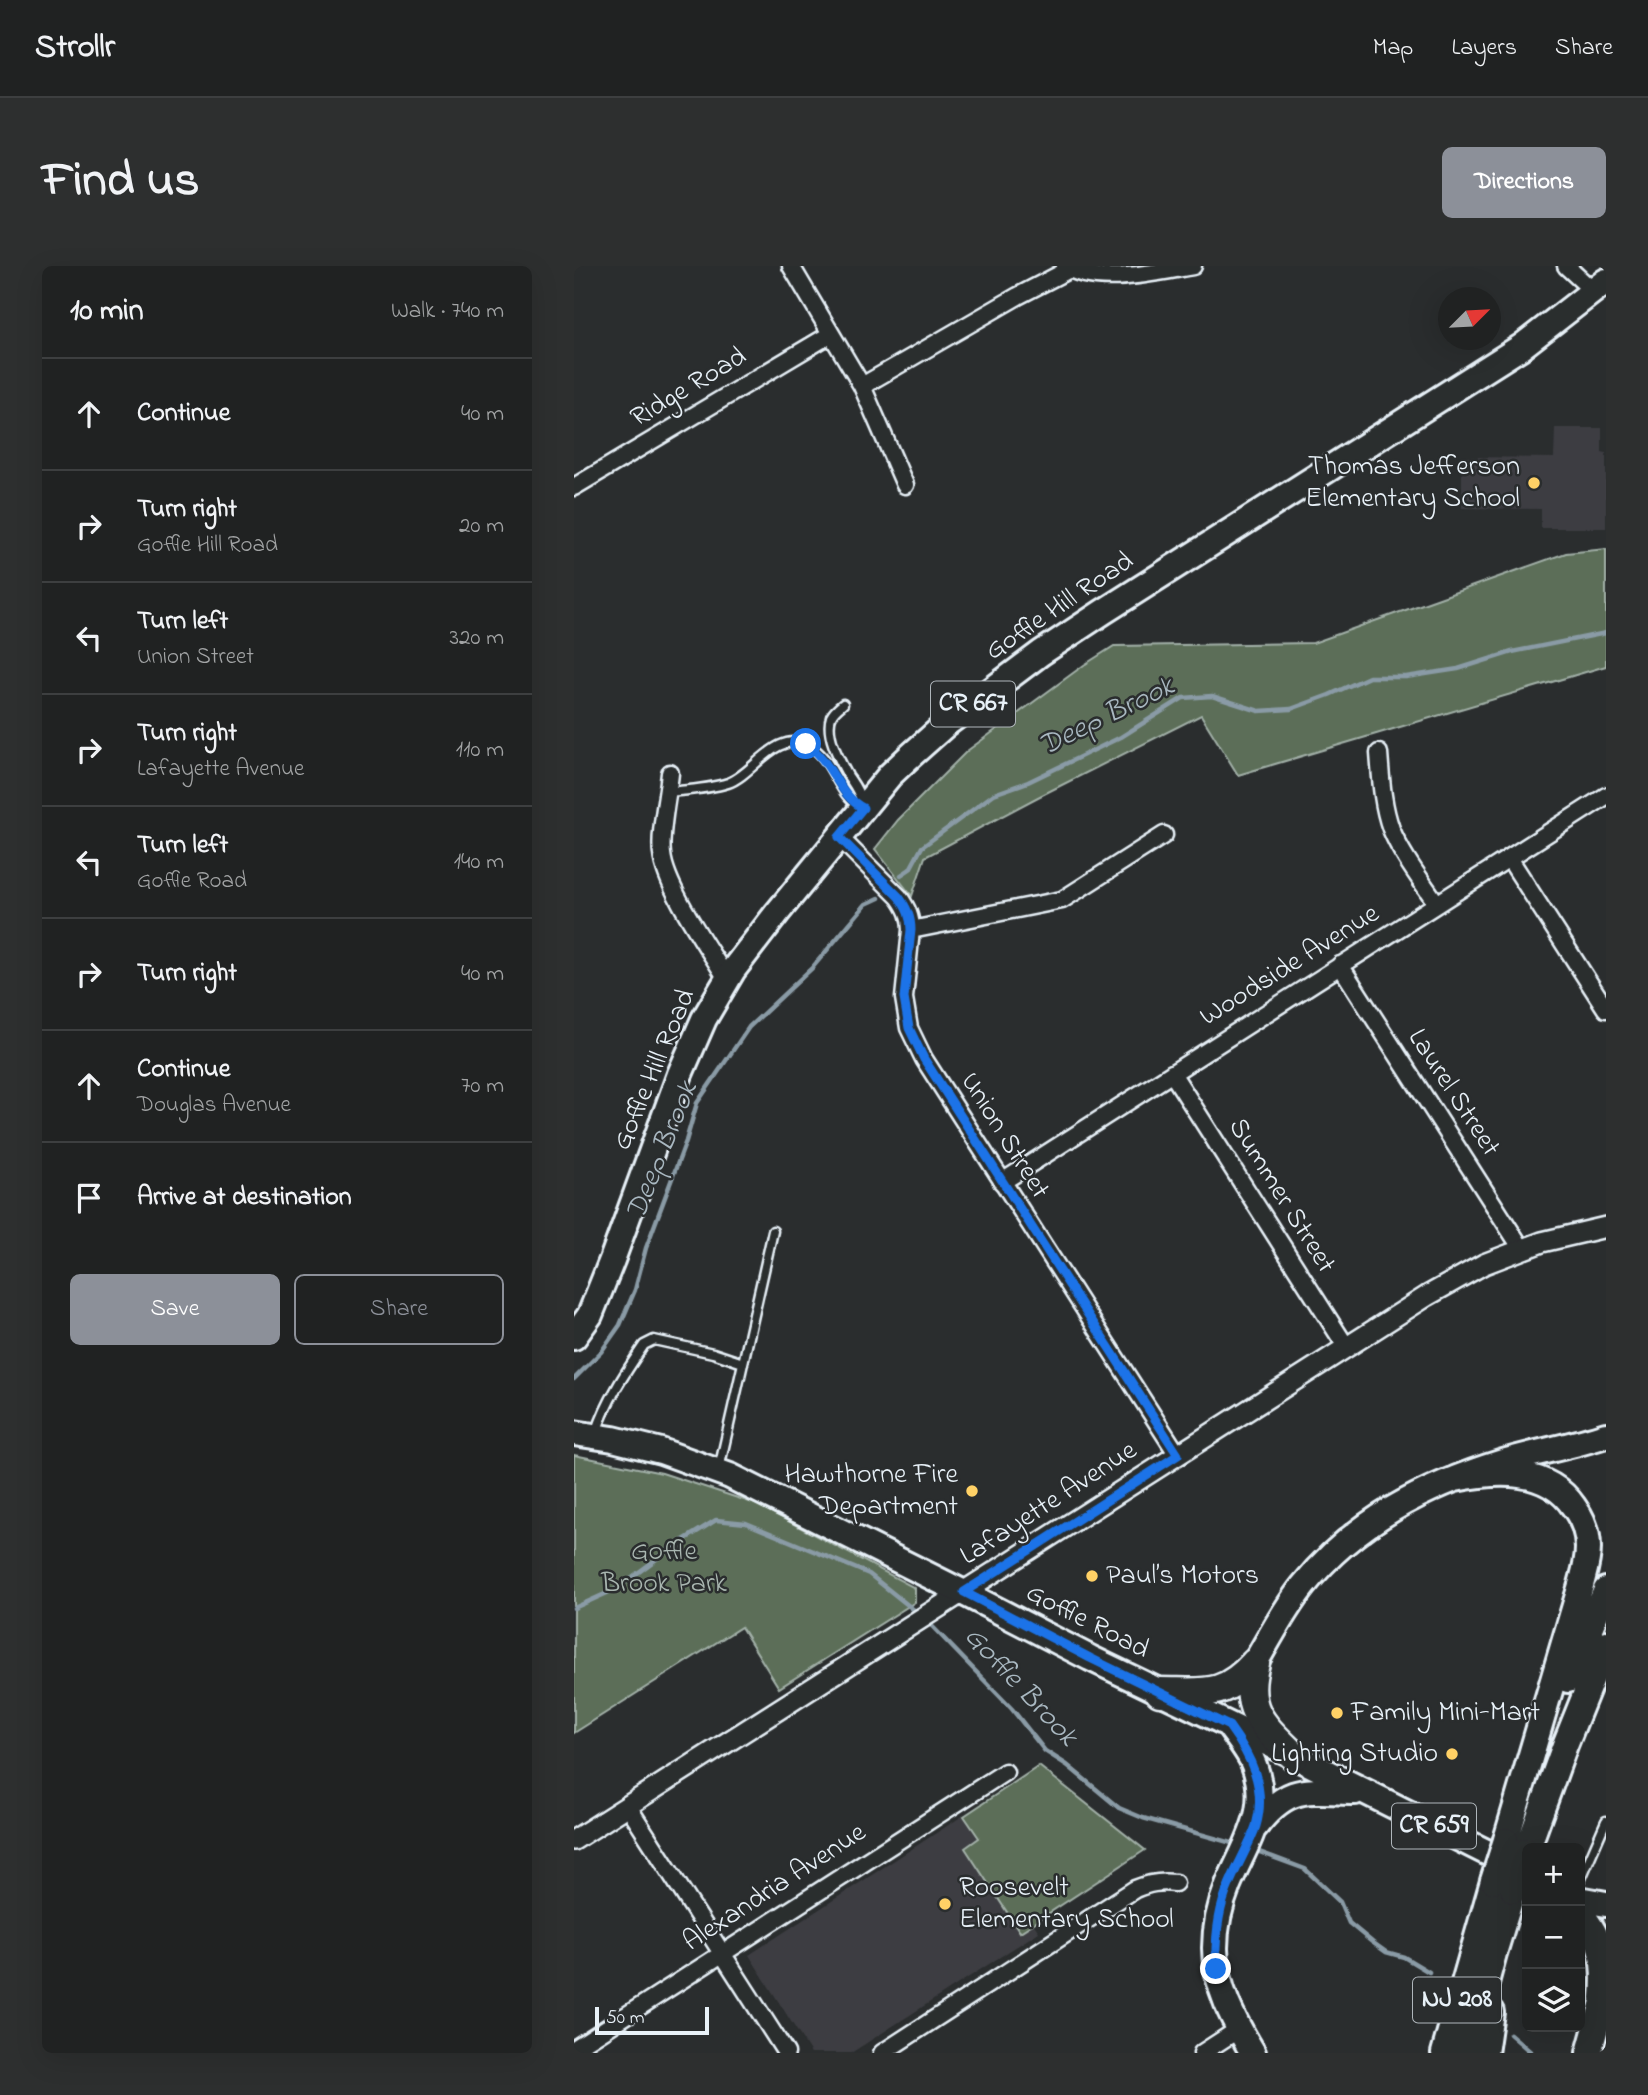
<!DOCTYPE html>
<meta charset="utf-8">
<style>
:root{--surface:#202222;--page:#2d2f2f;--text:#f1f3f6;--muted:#a2a4a5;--line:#3d3f40;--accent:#8c9099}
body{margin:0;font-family:"Indie Flower",sans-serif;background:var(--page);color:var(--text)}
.controls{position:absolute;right:21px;bottom:21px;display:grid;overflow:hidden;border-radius:10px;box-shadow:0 7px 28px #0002}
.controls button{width:63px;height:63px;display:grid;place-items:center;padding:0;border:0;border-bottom:2px solid var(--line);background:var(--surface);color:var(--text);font:35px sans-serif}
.compass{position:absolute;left:864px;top:21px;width:63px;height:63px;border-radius:50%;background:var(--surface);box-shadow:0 7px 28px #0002;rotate:66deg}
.scale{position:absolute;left:21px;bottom:18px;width:114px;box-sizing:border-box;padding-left:7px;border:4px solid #e8f1f8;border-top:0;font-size:19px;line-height:24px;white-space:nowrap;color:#e8f1f8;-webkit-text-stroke:5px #2a2d2e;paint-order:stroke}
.stop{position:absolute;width:21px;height:21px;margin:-16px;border:5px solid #1a73e8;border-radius:50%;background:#fff}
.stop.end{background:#1a73e8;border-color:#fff;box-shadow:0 2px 7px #0008}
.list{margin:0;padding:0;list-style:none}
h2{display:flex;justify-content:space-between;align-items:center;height:91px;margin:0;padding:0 28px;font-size:30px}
h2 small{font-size:23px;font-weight:400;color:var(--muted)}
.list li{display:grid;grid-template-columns:46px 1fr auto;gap:21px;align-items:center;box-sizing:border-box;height:112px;padding:0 28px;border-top:2px solid var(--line)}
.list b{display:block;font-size:26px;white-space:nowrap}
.list p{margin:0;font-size:23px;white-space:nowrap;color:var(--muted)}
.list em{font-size:23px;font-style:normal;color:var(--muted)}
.actions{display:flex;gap:14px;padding:21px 28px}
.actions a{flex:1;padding:16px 0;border:2px solid var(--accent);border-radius:10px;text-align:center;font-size:24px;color:var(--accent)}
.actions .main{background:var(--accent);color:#fff}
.icon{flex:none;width:38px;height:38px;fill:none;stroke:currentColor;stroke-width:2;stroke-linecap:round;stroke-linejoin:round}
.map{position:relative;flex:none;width:1032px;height:1787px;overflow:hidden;border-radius:10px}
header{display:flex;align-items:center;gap:42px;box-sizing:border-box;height:98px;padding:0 35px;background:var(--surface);border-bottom:2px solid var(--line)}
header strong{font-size:33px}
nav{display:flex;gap:38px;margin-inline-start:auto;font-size:24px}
.intro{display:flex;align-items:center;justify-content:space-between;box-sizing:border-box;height:168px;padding:0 42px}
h1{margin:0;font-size:49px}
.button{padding:18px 32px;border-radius:10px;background:var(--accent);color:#fff;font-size:24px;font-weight:700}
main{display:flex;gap:42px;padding:0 42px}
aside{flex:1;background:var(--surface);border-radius:10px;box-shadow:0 7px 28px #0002}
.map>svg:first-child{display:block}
.built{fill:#3d3d42}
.green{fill:#5b6e58;stroke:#a2b0a8;stroke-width:2}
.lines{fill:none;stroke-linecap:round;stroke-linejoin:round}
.stream{stroke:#8a9ba6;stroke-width:4.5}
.service-casing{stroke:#e8f1f8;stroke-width:13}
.minor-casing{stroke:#e8f1f8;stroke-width:21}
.tertiary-casing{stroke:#e8f1f8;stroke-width:24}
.primary-casing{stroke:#e8f1f8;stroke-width:30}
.trunk-casing{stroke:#e8f1f8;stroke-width:30}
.motorway-casing{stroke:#e8f1f8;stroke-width:33}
.service{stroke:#2a2d2e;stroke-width:8}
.minor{stroke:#2a2d2e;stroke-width:16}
.tertiary{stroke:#2a2d2e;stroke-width:19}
.primary{stroke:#2a2d2e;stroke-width:24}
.trunk{stroke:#2a2d2e;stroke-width:24}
.motorway{stroke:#2a2d2e;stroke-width:28}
.trunk-bridge-casing{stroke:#e8f1f8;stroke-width:30;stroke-linecap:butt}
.trunk-bridge{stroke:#2a2d2e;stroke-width:24}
.route{stroke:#1a73e8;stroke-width:9}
.poi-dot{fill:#ffd166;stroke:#2a2d2e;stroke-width:2.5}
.labels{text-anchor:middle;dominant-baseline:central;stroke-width:5;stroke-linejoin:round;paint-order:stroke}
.shield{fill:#2a2d2e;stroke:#afb6bb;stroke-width:2}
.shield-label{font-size:26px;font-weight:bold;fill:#e8f1f8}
.street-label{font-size:28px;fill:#e8f1f8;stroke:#2a2d2e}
.poi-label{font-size:28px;fill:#e8f1f8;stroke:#2a2d2e;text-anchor:end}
.park-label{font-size:28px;fill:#a9b6b0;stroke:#2a2d2e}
.water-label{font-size:30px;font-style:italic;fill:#a9b8c1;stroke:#2a2d2e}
</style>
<header>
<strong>Strollr</strong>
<nav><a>Map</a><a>Layers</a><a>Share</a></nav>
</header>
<div class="intro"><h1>Find us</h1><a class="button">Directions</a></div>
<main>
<aside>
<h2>10 min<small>Walk · 740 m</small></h2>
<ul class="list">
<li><svg class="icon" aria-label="ahead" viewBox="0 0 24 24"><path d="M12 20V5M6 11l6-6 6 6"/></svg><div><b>Continue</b></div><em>40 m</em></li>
<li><svg class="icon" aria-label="right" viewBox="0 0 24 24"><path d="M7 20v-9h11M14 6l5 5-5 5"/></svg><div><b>Turn right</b><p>Goffle Hill Road</p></div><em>20 m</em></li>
<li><svg class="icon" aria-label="left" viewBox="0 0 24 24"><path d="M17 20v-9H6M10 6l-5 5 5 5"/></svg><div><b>Turn left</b><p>Union Street</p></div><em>320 m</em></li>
<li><svg class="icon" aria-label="right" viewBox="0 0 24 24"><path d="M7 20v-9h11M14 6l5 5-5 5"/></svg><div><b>Turn right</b><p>Lafayette Avenue</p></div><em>110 m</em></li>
<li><svg class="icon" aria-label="left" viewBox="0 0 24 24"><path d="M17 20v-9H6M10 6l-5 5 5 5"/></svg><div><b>Turn left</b><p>Goffle Road</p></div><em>140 m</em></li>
<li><svg class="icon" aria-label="right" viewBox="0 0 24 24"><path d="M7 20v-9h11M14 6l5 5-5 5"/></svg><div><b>Turn right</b></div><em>40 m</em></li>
<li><svg class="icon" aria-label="ahead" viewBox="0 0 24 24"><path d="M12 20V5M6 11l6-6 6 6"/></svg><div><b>Continue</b><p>Douglas Avenue</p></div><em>70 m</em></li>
<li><svg class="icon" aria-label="arrive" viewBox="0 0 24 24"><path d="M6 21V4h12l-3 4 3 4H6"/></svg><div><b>Arrive at destination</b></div></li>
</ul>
<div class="actions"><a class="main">Save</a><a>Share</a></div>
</aside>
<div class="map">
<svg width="1032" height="1787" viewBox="0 0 1032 1787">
<rect width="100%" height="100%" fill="#2a2d2e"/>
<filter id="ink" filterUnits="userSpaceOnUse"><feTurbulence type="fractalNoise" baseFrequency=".0143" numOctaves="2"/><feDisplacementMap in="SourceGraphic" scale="14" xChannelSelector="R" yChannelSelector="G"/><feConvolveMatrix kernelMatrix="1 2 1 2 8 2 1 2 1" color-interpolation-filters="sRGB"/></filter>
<g filter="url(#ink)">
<path class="built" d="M981 162H1028V186L1032 187V262H967V243L888 242V191L980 192Z
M465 1500 571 1584 459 1657 465 1666 277 1787H237L175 1689Z"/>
<path class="green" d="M1032 283V400L664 509 627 449 464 531 351 591 338 630 301 583 324 554 393 485 510 399 540 380 739 377 992 287Z
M0 1189 88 1207 182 1238 341 1322V1336L205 1422 167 1361 0 1467Z
M465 1500 571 1584 446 1666 391 1582 405 1572 390 1550Z"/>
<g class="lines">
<path class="stream" d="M327 609 336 603 348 581 420 528 454 516 547 471 609 432 638 430 685 445 717 443 755 429 795 411H832L884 403 938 386 1032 367
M0 1113 27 1086 46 1059 61 1024 72 982 112 875 123 837 175 761 238 702 292 638 305 632
M0 1342 42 1323 100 1280 142 1254 172 1257 295 1308 345 1348
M354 1356 438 1443 471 1485 493 1499 545 1542 569 1552 665 1579
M680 1584 731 1603 766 1636 775 1657 798 1676 812 1686 830 1691 855 1706
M936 1768 958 1787"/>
<g class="service-casing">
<path id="service" d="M269 438C264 442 260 445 257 451 251 469 266 495 274 510 280 519 285 525 287 535
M94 526C114 524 135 523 154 517 180 508 201 464 234 479 260 492 262 527 286 541
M22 1167C33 1134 51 1107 70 1079L80 1074 139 1087 169 1097
M145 1203 199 965
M1006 1615 1032 1555"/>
</g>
<g class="minor-casing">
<path id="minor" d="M217 0 288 120 331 219
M491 0C522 21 583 6 619 0
M992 0 1019 25
M288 120 444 30 496 3
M0 221 257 68
M805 487C807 512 808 538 817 563 828 590 847 614 863 638
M96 507C94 529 85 568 88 588 91 621 135 683 153 713
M265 571 325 631C333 642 337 651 337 664L330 732 335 762 350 793 604 1189
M935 592 1032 743
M337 664 488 634 590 569
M766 699 948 983
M598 807 773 1082
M428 916 1032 530
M53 1539 212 1787
M0 1783 431 1506
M308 1787 561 1623C575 1617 586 1615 601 1617
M628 1787 665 1763"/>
</g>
<g class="tertiary-casing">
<path id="tertiary" d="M0 1574 853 1030 910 998 968 976 1032 961"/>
</g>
<g class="primary-casing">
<path id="primary" d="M0 1071 16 1049 38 994 106 808 130 753 159 704 203 647 289 542 316 509 334 492 371 459 467 387 529 346 947 81 1032 15
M0 1167 39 1173 87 1185 156 1210 390 1327 516 1392 720 1490 944 1602
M656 1461C663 1471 671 1481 677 1492 700 1541 672 1576 654 1619 646 1639 641 1661 641 1682 641 1721 660 1755 679 1787
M681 1561C714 1518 732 1525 781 1526"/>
</g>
<g class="trunk-casing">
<path id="trunk" d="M881 1213C923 1205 973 1201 1000 1241 1009 1253 1014 1267 1014 1282 1014 1295 1010 1307 1007 1319L932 1574
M681 1397C696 1371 710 1344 729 1320 781 1255 851 1220 929 1196 963 1186 998 1180 1032 1169
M994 1414 1032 1324
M953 1584 991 1479 1032 1377
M1010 1634 1032 1638
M1006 1647C1029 1671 1032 1700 1029 1732
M870 1787 919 1615
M893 1787 920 1687 939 1625
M911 1787 917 1746
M1015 1787 1032 1725"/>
</g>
<g class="motorway-casing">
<path id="motorway" d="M681 1397C668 1444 689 1460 720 1490
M586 1426C629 1426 649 1433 681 1397"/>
</g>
<use href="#service" class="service"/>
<use href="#minor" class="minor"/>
<use href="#tertiary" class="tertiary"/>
<use href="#primary" class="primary"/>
<use href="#trunk" class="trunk"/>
<use href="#motorway" class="motorway"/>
<g class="trunk-bridge-casing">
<path id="trunk-bridge" d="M919 1615 932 1574
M939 1625 953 1584"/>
</g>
<use href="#trunk-bridge" class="trunk-bridge"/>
</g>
</g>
<g class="lines" filter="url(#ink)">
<path class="route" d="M232 478C258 494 263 528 289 542L265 571 325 631C333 642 337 651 337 664L330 732 335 762 350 793 604 1189 390 1326 516 1392 655 1460C677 1490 693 1522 682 1560 675 1580 663 1599 655 1619 643 1646 641 1674 642 1703"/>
</g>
<g class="poi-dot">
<circle cx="960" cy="217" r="7"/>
<circle cx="398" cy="1225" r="7"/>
<circle cx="518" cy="1310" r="7"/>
<circle cx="763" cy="1447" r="7"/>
<circle cx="878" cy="1488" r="7"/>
<circle cx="371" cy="1638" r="7"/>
</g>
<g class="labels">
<g class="shield">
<rect x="357" y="415.5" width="84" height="45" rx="5"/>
<rect x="818" y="1537.5" width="84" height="45" rx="5"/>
<rect x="839" y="1711.5" width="88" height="45" rx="5"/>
</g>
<g class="shield-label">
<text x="399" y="438">CR 667</text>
<text x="860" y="1560">CR 659</text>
<text x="883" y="1734">NJ 208</text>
</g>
<g class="street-label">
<text transform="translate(115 122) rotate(-31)">Ridge Road</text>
<text transform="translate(486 341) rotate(-34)">Goffle Hill Road</text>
<text transform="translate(716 700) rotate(-32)">Woodside Avenue</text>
<text transform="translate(81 804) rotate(-67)">Goffle Hill Road</text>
<text transform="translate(879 827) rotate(57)">Laurel Street</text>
<text transform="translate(430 870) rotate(58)">Union Street</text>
<text transform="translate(707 930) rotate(58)">Summer Street</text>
<text transform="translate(475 1238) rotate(-33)">Lafayette Avenue</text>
<text transform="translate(513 1356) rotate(27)">Goffle Road</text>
<text transform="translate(201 1622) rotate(-33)">Alexandria Avenue</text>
</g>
<g class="poi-label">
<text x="946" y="201">Thomas Jefferson<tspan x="946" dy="32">Elementary School</tspan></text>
<text x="384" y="1209">Hawthorne Fire<tspan x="384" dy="32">Department</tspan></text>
<text x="532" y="1310" text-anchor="start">Paul’s Motors</text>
<text x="777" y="1447" text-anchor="start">Family Mini-Mart</text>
<text x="864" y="1488">Lighting Studio</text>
<text x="385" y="1622" text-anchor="start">Roosevelt<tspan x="385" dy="32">Elementary School</tspan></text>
</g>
<g class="park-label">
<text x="90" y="1286">Goffle<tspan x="90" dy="32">Brook Park</tspan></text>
</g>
<g class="water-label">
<text transform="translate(533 451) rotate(-26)">Deep Brook</text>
<text transform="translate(89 885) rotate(-68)">Deep Brook</text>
<text transform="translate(446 1421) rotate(47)">Goffle Brook</text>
</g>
</g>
</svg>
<div class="controls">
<button>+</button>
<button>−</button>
<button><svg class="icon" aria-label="layers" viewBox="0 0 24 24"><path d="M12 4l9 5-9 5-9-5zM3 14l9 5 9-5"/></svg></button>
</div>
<svg class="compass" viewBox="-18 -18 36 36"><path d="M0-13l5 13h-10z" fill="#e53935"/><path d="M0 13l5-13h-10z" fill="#a2a4a5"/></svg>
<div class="scale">50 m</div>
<div class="stop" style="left:232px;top:478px"></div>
<div class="stop end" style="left:642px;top:1703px"></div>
</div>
</main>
